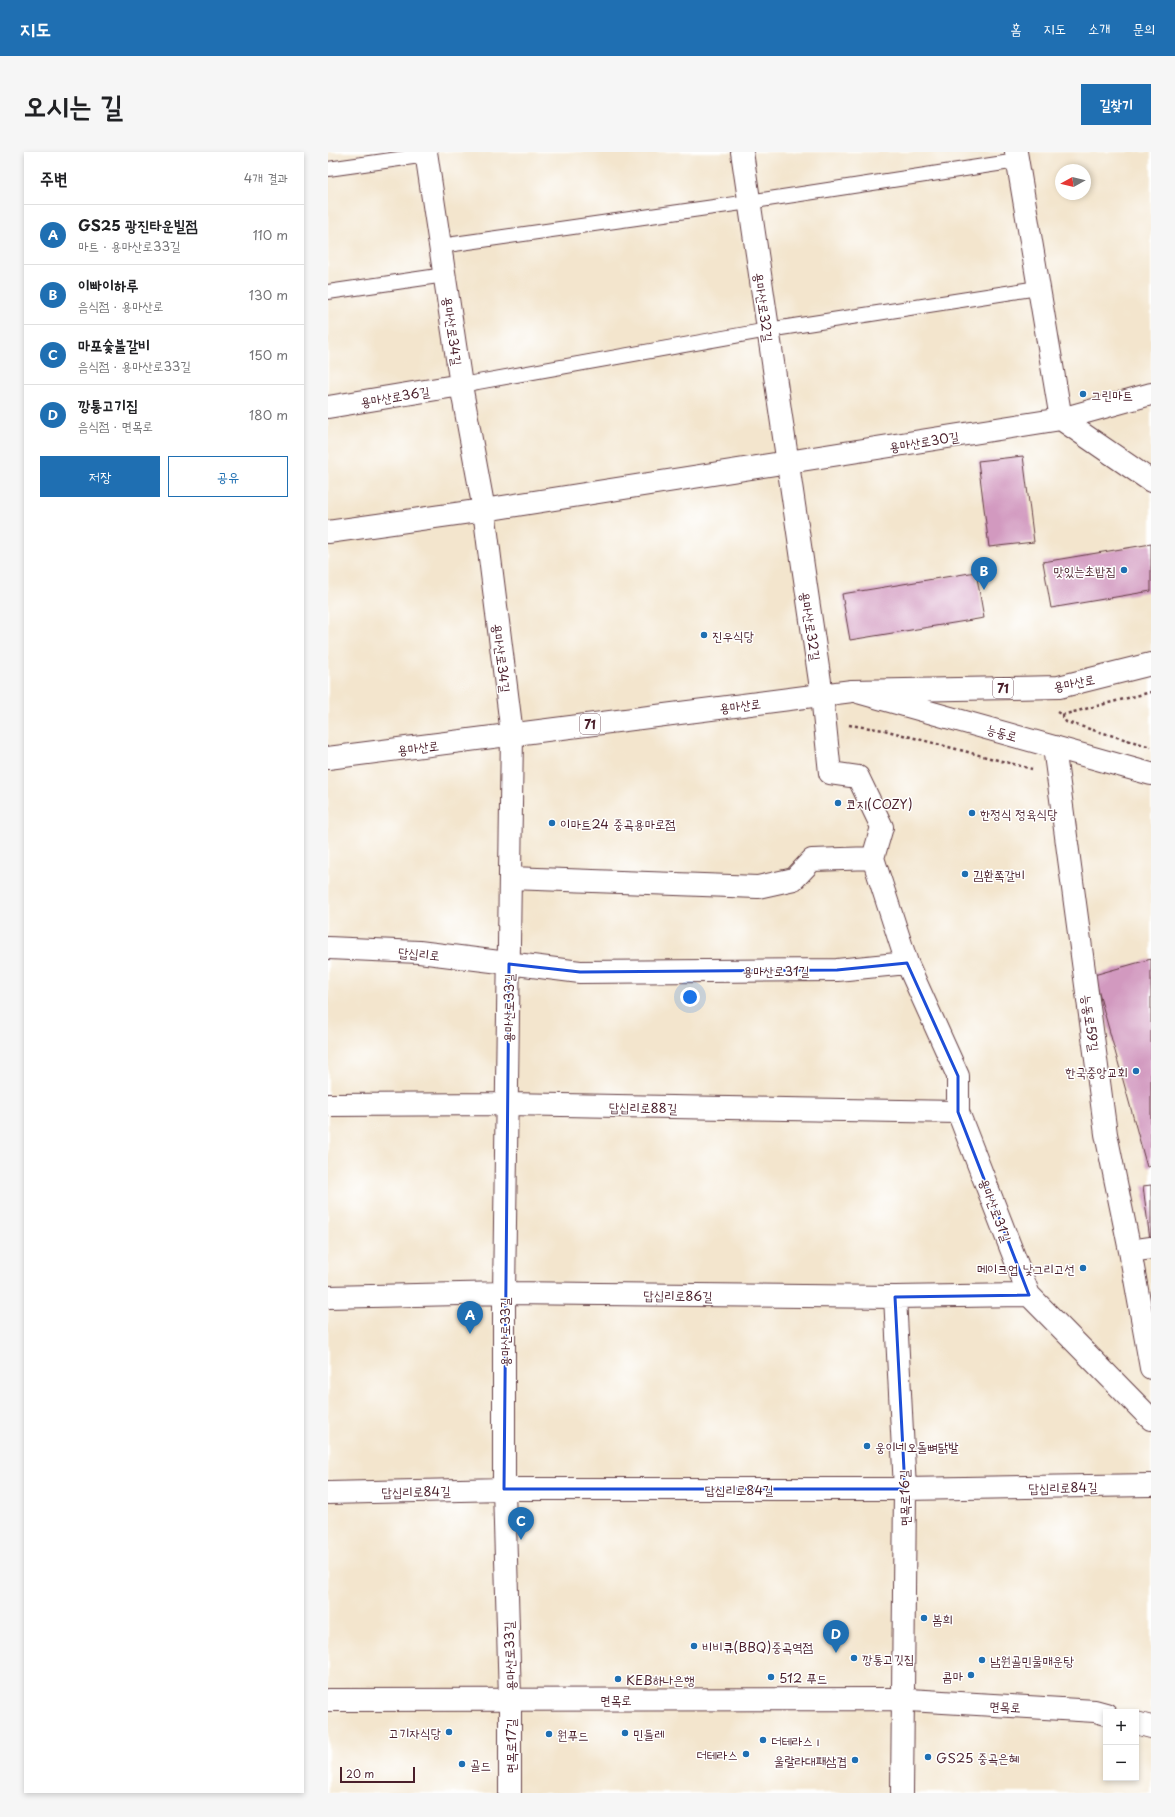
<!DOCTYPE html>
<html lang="ko">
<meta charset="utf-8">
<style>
:root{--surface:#fff;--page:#f6f6f6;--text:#202124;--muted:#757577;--line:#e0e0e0;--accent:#1f6fb2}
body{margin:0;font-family:"Playpen Sans","Poor Story",sans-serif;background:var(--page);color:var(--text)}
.controls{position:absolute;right:12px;bottom:12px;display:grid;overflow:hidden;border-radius:0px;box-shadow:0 2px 6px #0003}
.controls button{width:36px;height:36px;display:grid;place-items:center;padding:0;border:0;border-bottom:1px solid var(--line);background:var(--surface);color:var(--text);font:20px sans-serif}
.compass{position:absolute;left:727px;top:12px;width:36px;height:36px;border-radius:50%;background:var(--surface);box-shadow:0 2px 6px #0003;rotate:262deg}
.scale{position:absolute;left:12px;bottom:10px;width:75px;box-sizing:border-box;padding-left:4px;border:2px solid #4a1f2b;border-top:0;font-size:11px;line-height:14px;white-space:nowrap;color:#4a1f2b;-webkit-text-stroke:3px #fff;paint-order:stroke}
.you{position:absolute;left:362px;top:845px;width:14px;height:14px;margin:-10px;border:3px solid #fff;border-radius:50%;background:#1a73e8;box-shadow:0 0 0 6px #1a73e833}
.badge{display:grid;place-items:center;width:26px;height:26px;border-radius:50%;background:var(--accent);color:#fff;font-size:13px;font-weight:700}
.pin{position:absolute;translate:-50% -33px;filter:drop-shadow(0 1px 2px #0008)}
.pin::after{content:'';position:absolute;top:21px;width:14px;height:12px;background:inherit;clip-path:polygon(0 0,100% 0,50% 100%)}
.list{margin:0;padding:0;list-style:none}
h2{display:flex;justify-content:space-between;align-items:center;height:52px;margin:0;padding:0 16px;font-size:17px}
h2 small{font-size:13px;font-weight:400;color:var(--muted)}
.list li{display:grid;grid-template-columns:26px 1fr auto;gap:12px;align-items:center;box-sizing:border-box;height:60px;padding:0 16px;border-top:1px solid var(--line)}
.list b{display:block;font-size:15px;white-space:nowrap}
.list p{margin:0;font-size:13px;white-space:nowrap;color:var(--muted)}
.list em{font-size:13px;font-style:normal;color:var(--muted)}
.actions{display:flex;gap:8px;padding:12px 16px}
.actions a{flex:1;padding:9px 0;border:1px solid var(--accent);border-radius:0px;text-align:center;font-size:14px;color:var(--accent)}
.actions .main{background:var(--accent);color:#fff}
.map{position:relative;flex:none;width:823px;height:1641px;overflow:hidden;border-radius:0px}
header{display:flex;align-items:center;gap:24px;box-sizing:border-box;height:56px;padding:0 20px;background:var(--accent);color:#fff}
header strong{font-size:19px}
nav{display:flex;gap:22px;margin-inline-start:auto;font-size:14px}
.intro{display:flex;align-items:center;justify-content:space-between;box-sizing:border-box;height:96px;padding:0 24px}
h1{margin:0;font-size:28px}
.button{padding:10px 18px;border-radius:0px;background:var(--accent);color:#fff;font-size:14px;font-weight:700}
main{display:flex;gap:24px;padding:0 24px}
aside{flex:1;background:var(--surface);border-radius:0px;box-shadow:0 2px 6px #0003}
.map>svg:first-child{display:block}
.building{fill:#d299bf}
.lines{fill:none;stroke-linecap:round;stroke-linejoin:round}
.service-casing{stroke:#633d43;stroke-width:16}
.minor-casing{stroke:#633d43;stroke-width:24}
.tertiary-casing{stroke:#633d43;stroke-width:24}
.secondary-casing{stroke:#633d43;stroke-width:24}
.primary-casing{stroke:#633d43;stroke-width:24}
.path{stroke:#633d43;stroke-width:2.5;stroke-dasharray:3 3;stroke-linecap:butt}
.service{stroke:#fff;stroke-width:14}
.minor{stroke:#fff;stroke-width:22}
.tertiary{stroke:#fff;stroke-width:22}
.secondary{stroke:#fff;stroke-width:22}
.primary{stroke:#fff;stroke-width:22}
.marked{fill:none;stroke:#1d4ed8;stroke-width:3;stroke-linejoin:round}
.poi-dot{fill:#1f6fb2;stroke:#fff;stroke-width:1.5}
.labels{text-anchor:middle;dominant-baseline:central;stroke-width:3;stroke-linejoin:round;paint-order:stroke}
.shield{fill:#fff;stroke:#80626b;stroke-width:1}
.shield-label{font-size:12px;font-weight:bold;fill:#4a1f2b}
.street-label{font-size:13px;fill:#4a1f2b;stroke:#fff}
.poi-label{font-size:13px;fill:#4a1f2b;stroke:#fff;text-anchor:start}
</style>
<header>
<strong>지도</strong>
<nav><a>홈</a><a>지도</a><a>소개</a><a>문의</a></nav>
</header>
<div class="intro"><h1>오시는 길</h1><a class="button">길찾기</a></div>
<main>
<aside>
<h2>주변<small>4개 결과</small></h2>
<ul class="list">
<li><span class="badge">A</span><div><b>GS25 광진타운빌점</b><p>마트 · 용마산로33길</p></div><em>110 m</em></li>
<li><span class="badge">B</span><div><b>이빠이하루</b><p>음식점 · 용마산로</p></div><em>130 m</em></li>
<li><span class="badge">C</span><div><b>마포숯불갈비</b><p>음식점 · 용마산로33길</p></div><em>150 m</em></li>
<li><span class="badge">D</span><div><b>깡통고기집</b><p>음식점 · 면목로</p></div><em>180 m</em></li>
</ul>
<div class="actions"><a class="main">저장</a><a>공유</a></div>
</aside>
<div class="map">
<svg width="823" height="1641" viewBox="0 0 823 1641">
<rect width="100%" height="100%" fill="#fff"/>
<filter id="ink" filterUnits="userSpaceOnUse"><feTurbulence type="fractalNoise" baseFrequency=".025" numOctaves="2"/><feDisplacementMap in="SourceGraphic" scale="8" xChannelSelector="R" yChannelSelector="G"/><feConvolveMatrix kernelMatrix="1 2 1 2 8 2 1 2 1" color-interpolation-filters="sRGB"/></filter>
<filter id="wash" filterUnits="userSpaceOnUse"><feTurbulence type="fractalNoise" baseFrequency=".012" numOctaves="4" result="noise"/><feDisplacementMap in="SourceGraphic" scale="16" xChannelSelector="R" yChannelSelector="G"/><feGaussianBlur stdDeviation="0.9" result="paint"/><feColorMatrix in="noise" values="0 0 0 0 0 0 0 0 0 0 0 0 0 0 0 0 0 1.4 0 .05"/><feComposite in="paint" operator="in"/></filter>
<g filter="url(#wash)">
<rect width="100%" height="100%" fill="#f3e5cd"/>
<g id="blocks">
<path class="building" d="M695 304 706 390 661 395 650 309Z
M823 392V439L723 456 715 410Z
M648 420 656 466 522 488 514 442Z
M823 807V1014L819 1015 766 823Z
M823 1033V1088H822L815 1034Z"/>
</g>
</g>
<g filter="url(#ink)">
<use href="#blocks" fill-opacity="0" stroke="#633d43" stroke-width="1"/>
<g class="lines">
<g class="service-casing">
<path id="service" d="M0 17 99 3
M112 94 421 50 689 9
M0 140 117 123
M133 233 440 178 710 136"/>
</g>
<g class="minor-casing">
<path id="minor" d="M98 0 133 233 156 358 184 582 176 1141V1337L182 1547V1641
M414 0 494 543 502 621 530 625 554 675 545 706 579 811 630 924V960L701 1143 823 1267
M688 0 733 267 823 329
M0 255 133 233
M0 380 156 358 733 267 823 242
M726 595 778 982 802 1099 823 1216
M182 726 430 735 466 727 484 708 545 706
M0 796 91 800 252 820 509 818 579 811
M0 953 179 952 630 960
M802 1099 823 1096
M0 1145 176 1141 567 1145 701 1143
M567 1145 577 1337 574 1641
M0 1341 176 1337H577L823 1333"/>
</g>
<g class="tertiary-casing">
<path id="tertiary" d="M0 1548 564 1547 767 1559 778 1562
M808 1571 823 1575"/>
</g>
<g class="secondary-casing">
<path id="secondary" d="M533 541 823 622"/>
</g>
<g class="primary-casing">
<path id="primary" d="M0 606 524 539 731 535 823 512"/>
</g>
<path class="path" d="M729 560 734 563 738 570 823 595
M734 563 823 540
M521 573 556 578 704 617"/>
<use href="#service" class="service"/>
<use href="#minor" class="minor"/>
<use href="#tertiary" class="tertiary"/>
<use href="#secondary" class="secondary"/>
<use href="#primary" class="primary"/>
</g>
</g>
<path class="marked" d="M579 811 630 924V960L701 1143 567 1145 577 1337H176L181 812 252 820 509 818Z"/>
<g class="poi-dot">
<circle cx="755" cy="242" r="4"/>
<circle cx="796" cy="418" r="4"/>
<circle cx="376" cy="483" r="4"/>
<circle cx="510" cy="651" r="4"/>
<circle cx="644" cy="661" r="4"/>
<circle cx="224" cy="671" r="4"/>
<circle cx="637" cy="722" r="4"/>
<circle cx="808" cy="919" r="4"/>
<circle cx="755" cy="1116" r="4"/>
<circle cx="539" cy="1294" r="4"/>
<circle cx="596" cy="1466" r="4"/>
<circle cx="366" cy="1494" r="4"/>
<circle cx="526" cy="1506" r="4"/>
<circle cx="654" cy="1508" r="4"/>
<circle cx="643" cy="1523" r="4"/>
<circle cx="443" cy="1525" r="4"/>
<circle cx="290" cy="1527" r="4"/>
<circle cx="121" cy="1580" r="4"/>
<circle cx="297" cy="1581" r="4"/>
<circle cx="221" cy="1582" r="4"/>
<circle cx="435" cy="1588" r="4"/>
<circle cx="418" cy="1602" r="4"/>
<circle cx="600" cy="1605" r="4"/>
<circle cx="527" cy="1608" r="4"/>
<circle cx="134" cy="1612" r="4"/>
</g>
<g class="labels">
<g class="shield">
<rect x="665" y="526" width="20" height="20" rx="3"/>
<rect x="252" y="562" width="20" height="20" rx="3"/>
</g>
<g class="shield-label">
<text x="675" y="536">71</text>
<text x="262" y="572">71</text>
</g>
<g class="street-label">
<text transform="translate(436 155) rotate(82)">용마산로32길</text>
<text transform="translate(125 179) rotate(82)">용마산로34길</text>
<text transform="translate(67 244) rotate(-9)">용마산로36길</text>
<text transform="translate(596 289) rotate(-9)">용마산로30길</text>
<text transform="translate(483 474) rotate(81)">용마산로32길</text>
<text transform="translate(174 506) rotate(83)">용마산로34길</text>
<text transform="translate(746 530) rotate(-11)">용마산로</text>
<text transform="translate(412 553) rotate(-7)">용마산로</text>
<text transform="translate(674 580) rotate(16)">능동로</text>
<text transform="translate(90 595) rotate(-7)">용마산로</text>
<text transform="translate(91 801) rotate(5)">답십리로</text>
<text x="448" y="818">용마산로31길</text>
<text transform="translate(180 856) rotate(-89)">용마산로33길</text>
<text transform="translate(763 871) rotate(82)">능동로59길</text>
<text transform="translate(315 955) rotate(1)">답십리로88길</text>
<text transform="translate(668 1058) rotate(69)">용마산로31길</text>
<text transform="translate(350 1143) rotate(1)">답십리로86길</text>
<text transform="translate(176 1180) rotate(-90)">용마산로33길</text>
<text transform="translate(735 1335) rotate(-1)">답십리로84길</text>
<text x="411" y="1337">답십리로84길</text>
<text transform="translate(88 1339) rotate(-1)">답십리로84길</text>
<text transform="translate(576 1346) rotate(-91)">면목로16길</text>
<text transform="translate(181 1504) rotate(-92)">용마산로33길</text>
<text x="288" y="1547">면목로</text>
<text transform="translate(677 1554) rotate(3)">면목로</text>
<text transform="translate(182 1594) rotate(-90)">면목로17길</text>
</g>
<g class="poi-label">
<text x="763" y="242">그린마트</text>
<text x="788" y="418" text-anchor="end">맛있는초밥집</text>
<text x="384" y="483">진우식당</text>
<text x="518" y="651">코지(COZY)</text>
<text x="652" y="661">한정식 정육식당</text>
<text x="232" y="671">이마트24 중곡용마로점</text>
<text x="645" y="722">김환쪽갈비</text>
<text x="800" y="919" text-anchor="end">한국중앙교회</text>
<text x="747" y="1116" text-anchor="end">메이크업 낯그리고선</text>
<text x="547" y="1294">웅이네오돌뼈닭발</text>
<text x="604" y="1466">봄희</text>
<text x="374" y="1494">비비큐(BBQ)중곡역점</text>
<text x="534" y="1506">깡통고깃집</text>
<text x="662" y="1508">남원골민물매운탕</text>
<text x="635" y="1523" text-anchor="end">콤마</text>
<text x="451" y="1525">512 푸드</text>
<text x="298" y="1527">KEB하나은행</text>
<text x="113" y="1580" text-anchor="end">고기자식당</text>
<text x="305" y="1581">민들레</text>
<text x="229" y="1582">원푸드</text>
<text x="443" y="1588">더테라스Ⅰ</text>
<text x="410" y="1602" text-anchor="end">더테라스</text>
<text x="608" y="1605">GS25 중곡은혜</text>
<text x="519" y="1608" text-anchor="end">울랄라대패삼겹</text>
<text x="142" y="1612">골드</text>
</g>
</g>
</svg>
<div class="controls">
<button>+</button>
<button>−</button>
</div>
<svg class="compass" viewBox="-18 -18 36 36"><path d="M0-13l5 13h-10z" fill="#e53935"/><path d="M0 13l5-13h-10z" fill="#757577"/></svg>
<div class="scale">20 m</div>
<div class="you"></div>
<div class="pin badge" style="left:142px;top:1182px">A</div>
<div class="pin badge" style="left:656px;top:438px">B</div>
<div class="pin badge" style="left:193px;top:1388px">C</div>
<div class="pin badge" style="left:508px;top:1501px">D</div>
</div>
</main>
